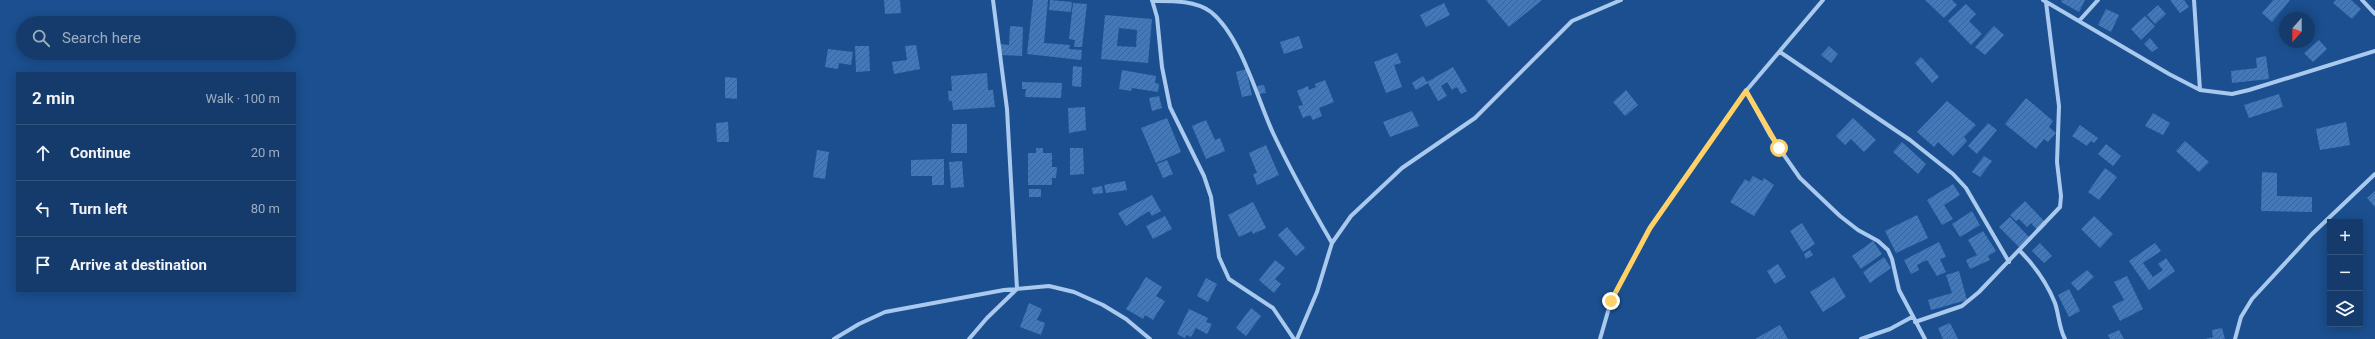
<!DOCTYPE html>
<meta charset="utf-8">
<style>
:root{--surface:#143b6b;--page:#214673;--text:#f1f3f6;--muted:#9dadc1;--line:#33557e}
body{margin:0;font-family:Roboto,sans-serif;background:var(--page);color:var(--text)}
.controls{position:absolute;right:12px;bottom:12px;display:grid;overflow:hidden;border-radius:0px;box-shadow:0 2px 10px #0003}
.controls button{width:36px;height:36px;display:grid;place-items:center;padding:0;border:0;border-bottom:1px solid var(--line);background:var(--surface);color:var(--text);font:20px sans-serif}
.compass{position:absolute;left:2279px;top:12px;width:36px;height:36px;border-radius:50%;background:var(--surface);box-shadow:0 2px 10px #0003;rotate:201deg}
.stop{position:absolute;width:12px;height:12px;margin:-9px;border:3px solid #ffd166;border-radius:50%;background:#fff}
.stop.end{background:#ffd166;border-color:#fff;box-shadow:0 1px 4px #0008}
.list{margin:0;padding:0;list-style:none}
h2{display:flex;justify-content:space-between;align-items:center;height:52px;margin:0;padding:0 16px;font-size:17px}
h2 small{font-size:13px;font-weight:400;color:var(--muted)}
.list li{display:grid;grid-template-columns:26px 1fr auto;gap:12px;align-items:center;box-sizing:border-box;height:56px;padding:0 16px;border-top:1px solid var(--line)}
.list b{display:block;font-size:15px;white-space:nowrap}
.list em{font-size:13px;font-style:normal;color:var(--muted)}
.icon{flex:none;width:22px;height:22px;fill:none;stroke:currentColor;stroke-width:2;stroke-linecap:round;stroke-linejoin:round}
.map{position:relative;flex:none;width:2375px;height:339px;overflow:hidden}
.search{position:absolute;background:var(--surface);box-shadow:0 2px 10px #0003;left:16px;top:16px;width:280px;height:44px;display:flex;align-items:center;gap:10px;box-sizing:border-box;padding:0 14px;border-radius:22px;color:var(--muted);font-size:15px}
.panel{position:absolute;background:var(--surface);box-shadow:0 2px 10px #0003;left:16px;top:72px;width:280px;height:220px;border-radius:0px}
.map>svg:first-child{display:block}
.building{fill:url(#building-hatch);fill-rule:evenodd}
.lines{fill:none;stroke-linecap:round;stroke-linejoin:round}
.minor{stroke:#a9c9ee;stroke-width:4}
.route{stroke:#ffd166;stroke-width:5}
</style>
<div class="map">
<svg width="2375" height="339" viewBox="0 0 2375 339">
<defs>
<pattern id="building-hatch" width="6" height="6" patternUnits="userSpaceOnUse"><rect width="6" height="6" fill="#4478b7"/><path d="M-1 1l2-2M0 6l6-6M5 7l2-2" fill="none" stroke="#486282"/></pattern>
</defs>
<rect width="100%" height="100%" fill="#1b4f8f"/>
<path class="building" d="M884 0H900L901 13 885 14Z
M1033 0H1048L1044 43 1070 45 1069 49 1082 50 1081 60 1027 54Z
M1050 0 1072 2 1071 12 1049 10Z
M1486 0H1542L1509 27Z
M1925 0H1952L1957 5 1944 18Z
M2062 0H2085L2079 12 2061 2Z
M2170 0H2184L2189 7 2180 13Z
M2273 0H2290L2272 22 2262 13Z
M2336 0H2351L2361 9 2352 19 2333 3Z
M1073 3 1087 4 1082 47H1074L1075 40 1069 39Z
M1444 3 1450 15 1426 27 1420 15Z
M1966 4 1976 14 1969 21 1982 34 1971 45 1948 21Z
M2158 5 2166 14 2155 24 2147 15Z
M2106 9 2119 15 2111 32 2098 25Z
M1105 15 1152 19 1148 63 1101 59ZM1119 28 1137 30 1136 47 1117 46Z
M2145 16 2155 26 2141 40 2131 29Z
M1010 26 1023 27 1022 56 1000 55 1001 44 1009 45Z
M1994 26 2004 35 1985 55 1975 47Z
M1299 36 1303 48 1284 54 1280 42Z
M2150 38 2158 48 2152 52 2144 44Z
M2319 40 2327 49 2313 62 2304 53Z
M916 45 920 69 894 74 892 62 907 60 905 46Z
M855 46H869L870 71 856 72Z
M1829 46 1838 54 1831 63 1821 55Z
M828 49 853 52 851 65 839 63 838 69 825 67Z
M1397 53 1401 63 1394 65 1402 87 1386 93 1374 62Z
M2266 56 2269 79 2232 83 2231 71 2257 68 2256 58Z
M1921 57 1939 77 1932 83 1915 63Z
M1073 66 1082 67 1081 87 1072 86Z
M1453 67 1467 91 1461 94 1457 87 1452 90 1447 82 1441 86 1447 96 1438 101 1428 83 1416 90 1412 83 1423 76 1427 82Z
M1246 69 1252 95 1242 97 1236 72Z
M1122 70 1156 76 1155 83 1159 84 1158 92 1132 88 1131 91 1119 89Z
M987 73 988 90H993L995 107 953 110 952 101H949L948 91H952L951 76Z
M725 77 737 78V99L725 98Z
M1325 80 1334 102 1319 108 1322 116 1313 120 1310 115 1303 118 1298 106 1303 105 1297 91 1308 86 1309 90 1316 87 1315 84Z
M1022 82 1062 83 1061 98 1025 97 1026 89H1022Z
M1264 85 1266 93 1259 94 1257 86Z
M1626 90 1638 105 1625 116 1613 102Z
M2279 94 2283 107 2249 118 2244 105Z
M1159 96 1162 108 1152 111 1149 98Z
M2026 98 2053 121 2049 127 2056 133 2048 142 2044 139 2036 149 2005 124Z
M1947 101 1976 125 1964 137 1967 141 1953 156 1938 142 1934 147 1917 132Z
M1085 107 1086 130 1069 133 1068 108Z
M1412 111 1419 126 1390 137 1383 122Z
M2153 113 2170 123 2163 135 2145 126Z
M1167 118 1181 152 1156 163 1141 128Z
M1853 118 1876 140 1864 152 1851 139 1845 145 1836 136Z
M1206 120 1215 140 1220 138 1225 151 1206 159 1192 126Z
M728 122 729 142H717L716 123Z
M2346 122 2350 145 2320 150 2316 129Z
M1988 123 1997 130 1977 154 1968 146Z
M952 124H967V153H951Z
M2080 125 2098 138 2094 143 2091 141 2087 146 2072 136Z
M2185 141 2209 162 2199 172 2176 151Z
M1902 142 1926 164 1918 174 1893 152Z
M2106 144 2121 156 2113 166 2098 154Z
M1266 145 1279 175 1257 185 1253 174 1257 173 1249 153Z
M1036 148H1043V153H1052V167H1057L1056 178H1052V185H1028V153H1036Z
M1070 148H1083L1084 174 1070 175Z
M817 150 829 152 825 179 813 177Z
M1984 156 1992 161 1980 177 1972 172Z
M944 159V185H932V176H911V160Z
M1167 160 1173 174 1163 178 1157 164Z
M962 161 964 187 951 188 949 162Z
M2105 168 2117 177 2099 200 2088 192Z
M2262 172 2277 173V196L2312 197V212L2261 211Z
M1753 176 1762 181 1764 178 1774 185 1754 216 1730 202 1745 179 1749 182Z
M1125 181 1127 190 1106 193 1104 185Z
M1953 184 1960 195 1944 205 1953 219 1942 225 1927 200Z
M1102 186 1103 193 1093 194 1092 188Z
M1029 189H1041V197H1029Z
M2375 191V207L2367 198Z
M1152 195 1161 211 1152 216 1149 211 1126 226 1118 213Z
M2025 201 2047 224 2039 232 2031 223 2027 227 2019 219 2016 221 2010 215Z
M1253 202 1266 228 1253 234 1252 231 1239 237 1228 215Z
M1972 211 1980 225 1960 237 1952 224Z
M1917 215 1928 238 1896 253 1885 231Z
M1165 216 1172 229 1153 239 1146 226Z
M2094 216 2113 234 2100 248 2081 229Z
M2010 217 2029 237 2019 247 1999 227Z
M1802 223 1815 244 1803 252 1790 231Z
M1287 227 1305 248 1296 256 1278 235Z
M1983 231 1996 251 1988 256 1990 260 1970 269 1966 260 1977 255 1968 240Z
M1873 241 1882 254 1861 269 1852 256Z
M1939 242 1946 257 1940 259 1946 272 1937 276 1927 260 1917 265 1919 270 1911 274 1904 260Z
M2040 243 2052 256 2044 263 2032 251Z
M2155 243 2161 251 2143 263 2153 277 2163 270 2158 264 2166 258 2175 271 2149 290 2129 261Z
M1810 250 1813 255 1806 259 1804 254Z
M1884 257 1891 268 1870 283 1863 272Z
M1275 260 1285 268 1275 279 1281 284 1274 293 1259 280Z
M1778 264 1786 277 1775 284 1767 271Z
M2087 270 2094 277 2078 291 2071 283Z
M1959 271 1967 300 1931 310 1928 300 1952 293 1946 275Z
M2127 276 2143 309 2120 321 2112 306 2124 300 2114 282Z
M1146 277 1162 287 1156 296 1165 301 1153 320 1145 315 1143 319 1126 309Z
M1834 277 1846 297 1823 312 1810 292Z
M1206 278 1217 284 1208 302 1197 296Z
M2069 289 2080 311 2069 317 2058 295Z
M1029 303 1042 309 1037 320 1045 323 1041 335 1020 327Z
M1251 308 1261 316 1246 336 1236 328Z
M1189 309 1208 318 1206 322 1212 324 1207 334 1196 328 1191 337 1186 335 1185 338 1177 334Z
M1950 323 1958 339H1943L1938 328Z
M1780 325 1788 339H1755Z
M2222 328 2225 339H2205L2213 337 2212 330Z
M2119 330 2124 339H2110L2108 335Z"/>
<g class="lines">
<path class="minor" d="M1152 0 1157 17 1162 67 1170 107 1204 176 1211 197 1219 257 1229 279 1273 308 1294 339
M2043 0 2169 74 2200 90 2232 94 2249 90 2375 51
M2194 0 2200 90
M2362 0 2375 14
M1152 1C1171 1 1195 0 1211 12 1241 36 1257 98 1273 133 1291 171 1311 207 1332 243
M2079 21 2098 0
M1780 52 1910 140 1953 174 1966 188 2009 262
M1746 91 1770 135 1800 178 1840 216 1858 230 1878 241 1888 250 1892 259 1899 290 1925 339
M2020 251C2035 266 2047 283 2055 303 2059 315 2059 328 2065 339
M1915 322 1962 306 1979 292 2060 207 2061 196 2057 162 2059 106 2046 2
M834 339 859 324 885 312 1004 290 1049 286 1074 292 1103 305 1126 319 1150 339
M969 339 987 318 1017 289 1007 109 993 0
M1297 339 1317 292 1332 243 1351 216 1402 168 1475 118 1572 21 1621 0
M1600 339 1611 301 1650 228 1746 91 1823 0
M1861 339 1890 329 1912 317
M2235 339 2241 317 2252 299 2312 234 2375 174"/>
</g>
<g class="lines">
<path class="route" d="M1611 301 1650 228 1746 91 1779 148"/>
</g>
</svg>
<div class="controls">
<button>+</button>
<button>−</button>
<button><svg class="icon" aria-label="layers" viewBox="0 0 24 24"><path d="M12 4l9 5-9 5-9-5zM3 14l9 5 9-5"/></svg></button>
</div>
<svg class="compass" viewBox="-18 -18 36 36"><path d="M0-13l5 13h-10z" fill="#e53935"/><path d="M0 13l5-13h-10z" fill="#9dadc1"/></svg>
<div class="stop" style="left:1779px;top:148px"></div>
<div class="stop end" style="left:1611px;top:301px"></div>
<div class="search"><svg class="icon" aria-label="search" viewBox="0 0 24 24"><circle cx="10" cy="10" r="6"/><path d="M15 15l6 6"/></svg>Search here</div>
<section class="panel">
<h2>2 min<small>Walk · 100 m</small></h2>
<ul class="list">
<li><svg class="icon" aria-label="ahead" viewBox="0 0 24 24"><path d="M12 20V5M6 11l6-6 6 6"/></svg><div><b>Continue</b></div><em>20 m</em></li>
<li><svg class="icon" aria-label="left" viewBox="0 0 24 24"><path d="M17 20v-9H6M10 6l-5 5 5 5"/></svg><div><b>Turn left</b></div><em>80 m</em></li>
<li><svg class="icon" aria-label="arrive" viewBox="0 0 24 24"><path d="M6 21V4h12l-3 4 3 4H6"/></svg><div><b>Arrive at destination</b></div></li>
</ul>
</section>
</div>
